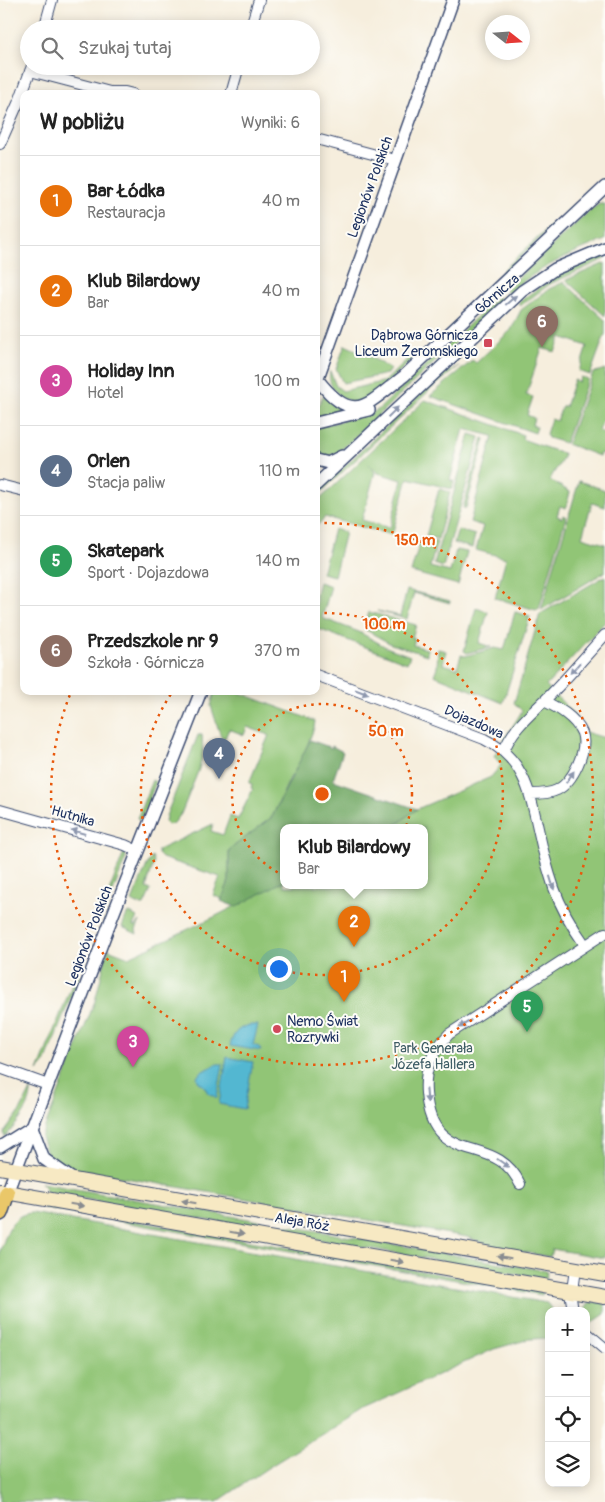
<!DOCTYPE html>
<html lang="pl">
<meta charset="utf-8">
<style>
:root{--surface:#fff;--page:#f6f6f6;--text:#222;--muted:#767676;--line:#e0e0e0;--accent:#d93025}
body{margin:0;font-family:Pangolin,sans-serif;background:var(--page);color:var(--text)}
.controls{position:absolute;right:15px;bottom:15px;display:grid;overflow:hidden;border-radius:10px;box-shadow:0 2px 12px #0003}
.controls button{width:45px;height:45px;display:grid;place-items:center;padding:0;border:0;border-bottom:1px solid var(--line);background:var(--surface);color:var(--text);font:25px sans-serif}
.compass{position:absolute;left:485px;top:15px;width:45px;height:45px;border-radius:50%;background:var(--surface);box-shadow:0 2px 12px #0003;rotate:107deg}
.you{position:absolute;left:278px;top:968px;width:18px;height:18px;margin:-12px;border:4px solid #fff;border-radius:50%;background:#1a73e8;box-shadow:0 0 0 8px #1a73e833}
.badge{display:grid;place-items:center;width:32px;height:32px;border-radius:50%;background:var(--accent);color:#fff;font-size:16px;font-weight:700}
.pin{position:absolute;translate:-50% -41px;filter:drop-shadow(0 1px 2px #0008)}
.pin::after{content:'';position:absolute;top:26px;width:18px;height:15px;background:inherit;clip-path:polygon(0 0,100% 0,50% 100%)}
.popup{position:absolute;left:280px;top:824px;width:148px;height:65px;box-sizing:border-box;display:grid;place-content:center;border-radius:10px;background:var(--surface);filter:drop-shadow(0 1px 4px #0005);font-size:16px;white-space:nowrap;color:var(--muted)}
.popup b{font-size:19px;color:var(--text)}
.popup::after{content:'';position:absolute;left:50%;top:100%;margin-left:-10px;border:10px solid transparent;border-top-color:var(--surface)}
.list{margin:0;padding:0;list-style:none}
h2{display:flex;justify-content:space-between;align-items:center;height:65px;margin:0;padding:0 20px;font-size:21px}
h2 small{font-size:16px;font-weight:400;color:var(--muted)}
.list li{display:grid;grid-template-columns:32px 1fr auto;gap:15px;align-items:center;box-sizing:border-box;height:90px;padding:0 20px;border-top:1px solid var(--line)}
.list b{display:block;font-size:19px;white-space:nowrap}
.list p{margin:0;font-size:16px;white-space:nowrap;color:var(--muted)}
.list em{font-size:16px;font-style:normal;color:var(--muted)}
.icon{flex:none;width:28px;height:28px;fill:none;stroke:currentColor;stroke-width:2;stroke-linecap:round;stroke-linejoin:round}
.map{position:relative;flex:none;width:605px;height:1502px;overflow:hidden}
.search{position:absolute;background:var(--surface);box-shadow:0 2px 12px #0003;left:20px;top:20px;width:300px;height:55px;display:flex;align-items:center;gap:12px;box-sizing:border-box;padding:0 18px;border-radius:28px;color:var(--muted);font-size:19px}
.panel{position:absolute;background:var(--surface);box-shadow:0 2px 12px #0003;left:20px;top:90px;width:300px;height:605px;border-radius:10px}
.map>svg:first-child{display:block}
.green{fill:#91c576;stroke:#567a6a;fill-rule:evenodd}
.forest{fill:#74aa67;stroke:#486c62}
.water{fill:#52b7d1;stroke:#367398}
.lines{fill:none;stroke-linecap:round;stroke-linejoin:round}
.minor-casing{stroke:#3c4c71;stroke-width:12}
.tertiary-casing{stroke:#3c4c71;stroke-width:14}
.secondary-casing{stroke:#3c4c71;stroke-width:16}
.primary-casing{stroke:#3c4c71;stroke-width:18}
.minor{stroke:#fff;stroke-width:10}
.tertiary{stroke:#fff;stroke-width:11}
.secondary{stroke:#f7e9c3;stroke-width:14}
.primary{stroke:#eac769;stroke-width:15}
.oneway{fill:#8d97ae}
.oneway2{fill:#898c90}
.ring{fill:none;stroke:#e8590c;stroke-width:2.5;stroke-dasharray:2.5 5}
.poi-dot{fill:#d1495b;stroke:#fdfcf7;stroke-width:2}
.labels{text-anchor:middle;dominant-baseline:central;stroke-width:4;stroke-linejoin:round;paint-order:stroke}
.street-label{font-size:14px;fill:#1b2f5e;stroke:#fdfcf7}
.poi-label{font-size:14px;fill:#1b2f5e;stroke:#fdfcf7;text-anchor:end}
.park-label{font-size:14px;fill:#3e5c65;stroke:#fdfcf7}
.centre{fill:#e8590c;stroke:#fdfcf7;stroke-width:2.5}
.ring-label{font-size:15px;text-anchor:middle;font-weight:bold;fill:#e8590c;stroke:#fdfcf7;stroke-width:4;stroke-linejoin:round;paint-order:stroke}
</style>
<div class="map">
<svg width="605" height="1502" viewBox="0 0 605 1502">
<rect width="100%" height="100%" fill="#fdfcf7"/>
<filter id="ink" filterUnits="userSpaceOnUse"><feTurbulence type="fractalNoise" baseFrequency=".02" numOctaves="2"/><feDisplacementMap in="SourceGraphic" scale="10" xChannelSelector="R" yChannelSelector="G"/><feConvolveMatrix kernelMatrix="1 2 1 2 8 2 1 2 1" color-interpolation-filters="sRGB"/></filter>
<filter id="wash" filterUnits="userSpaceOnUse"><feTurbulence type="fractalNoise" baseFrequency=".0096" numOctaves="4" result="noise"/><feDisplacementMap in="SourceGraphic" scale="20" xChannelSelector="R" yChannelSelector="G"/><feGaussianBlur stdDeviation="1.12" result="paint"/><feColorMatrix in="noise" values="0 0 0 0 0 0 0 0 0 0 0 0 0 0 0 0 0 1.4 0 .05"/><feComposite in="paint" operator="in"/></filter>
<g filter="url(#wash)">
<rect width="100%" height="100%" fill="#f6eedd"/>
<path class="green" d="M599 204H605V240C570 253 537 269 508 293L505 290 589 211Z
M557 220 558 221 504 273 502 271Z
M605 255V259L550 284 520 306 518 303C544 282 573 266 605 255Z
M605 263V316L566 280Z
M564 282 605 320V334L590 375 579 371 587 346 561 337 555 352 542 348 526 395 533 397 527 415 534 418 532 425 537 427 535 433 430 396 473 360 476 363 511 330 521 310 549 289Z
M498 297 501 300 339 452 327 457 316 455V427L370 414 379 409Z
M345 345 369 356 390 369 387 374 343 383 336 369Z
M416 351 419 353 371 398 353 403C339 397 327 388 330 371L336 386 343 391 385 381Z
M459 366 431 389 316 497V493L439 377Z
M605 369V414L599 431 605 434V455L600 453 599 456 567 444 593 373Z
M581 377 588 379 565 443 548 438 546 434 551 419 557 421 562 406 565 407 574 380 579 382Z
M323 396 325 397 340 410V412L316 417V409Z
M425 400 523 435 522 439 564 454C561 465 554 470 550 480L570 492 566 508 560 506 557 516 562 518 563 515 566 517 539 609 536 610 495 598 506 558 476 550 483 526 470 522 493 436 464 429 450 480 454 481 452 489 408 478 392 535 325 517 316 527V503ZM369 464 378 473 402 480 390 528 362 520 375 472Z
M470 434 480 437 443 567 434 564Z
M483 438 485 439 466 508H463Z
M579 481 605 490V507L592 503 582 537 605 544V572L541 610Z
M439 489 450 492 438 539 426 536Z
M334 529 345 532 334 576 322 573Z
M458 530 475 535 472 548 454 543Z
M421 538 437 542 430 567 450 572 456 550 467 552 458 585 411 572Z
M605 576V622L546 686C561 700 574 713 585 732L605 738V1258L552 1249 550 1257 491 1246 467 1237 62 1167 49 1159 41 1137 95 1001 108 949 129 957 214 917 284 881V886H424V828H392L417 809 491 777 501 765 494 756 522 711 514 703 540 614Z
M319 582 331 586 322 618 359 632 386 647 410 656 407 663 316 628V593Z
M407 590 450 601V603L414 593 407 619 377 611 400 616Z
M476 608 488 612 479 643 491 647 467 653 464 651Z
M369 612 416 625 412 638 415 639 413 645 427 649V655L391 644 364 629Z
M515 612 530 616 503 703 434 675 437 667 438 649 446 651 443 664 457 668 461 655 465 656 495 648 504 650Z
M215 691H235L315 721 314 728 300 764 290 778 272 817 229 850V881L222 899 213 895 220 877 162 858 158 854V850L213 824 211 831 223 835 230 816 238 819 253 789 251 788 252 784 249 783 269 735 247 727 244 735 229 729 225 738 221 737 211 706Z
M198 735H202L203 753 199 769 181 814 174 823 168 825 165 822 166 816Z
M152 780 156 782 142 818 139 820 137 819Z
M125 850 126 858 106 910H102Z
M152 857 154 862 146 888 151 890 144 905H139L132 901 147 865Z
M130 913 137 917 133 926H136L140 921 136 930 137 934 122 927 127 914Z
M77 972 80 974 45 1063 38 1071Z
M31 1090C32 1107 16 1125 5 1137L4 1133 20 1111Z
M41 1183 547 1271 546 1279 45 1192 46 1188Z
M43 1205 543 1292 542 1295 43 1208Z
M32 1213 547 1303 553 1311H549V1338L530 1339 494 1349 361 1410 269 1467 217 1502H0V1251C7 1234 10 1214 32 1213Z
M596 1302 605 1303V1314L589 1325 586 1320 585 1308 589 1303Z"/>
<path class="forest" d="M310 740 332 748V746L343 752 333 780 417 809 392 828H284V881L236 907 221 901 229 881V850L272 817Z"/>
<path class="water" d="M250 1025H258L253 1045 259 1047 261 1051 230 1046C233 1034 237 1028 250 1025Z
M227 1057 253 1062 244 1109 219 1104Z
M217 1064H223L217 1098 208 1093 204 1086 198 1081 197 1077 201 1072Z"/>
</g>
<g filter="url(#ink)">
<g class="lines">
<g class="minor-casing">
<path id="minor" d="M44 29 52 0
M250 29 259 0
M30 71 110 92H125L133 94
M231 94 239 66
M316 139 395 160
M0 144 20 99 32 66
M0 485 24 491
M316 675 484 739C525 759 530 793 539 833 543 852 548 870 554 888 561 908 573 928 585 945
M504 751C512 729 529 716 545 700 566 680 585 656 605 635
M531 794C539 794 549 794 557 790 573 782 588 750 582 733 575 717 558 708 544 701
M0 810 125 845 138 851
M0 1068 48 1085
M520 1184C496 1131 432 1170 426 1093 424 1068 432 1052 449 1034L605 933
M573 1311 571 1298 575 1269
M586 1332 605 1348"/>
</g>
<g class="tertiary-casing">
<path id="tertiary" d="M318 380C354 426 366 405 404 376L605 187
M316 383 453 0
M316 423 369 410
M316 460 328 463 342 456
M316 485 522 291 555 269 605 248
M32 1127 44 1159 71 1178
M0 1147 32 1127
M7 1193 114 912 201 691"/>
</g>
<g class="secondary-casing">
<path id="secondary" d="M0 1167 605 1274
M0 1191 605 1297"/>
</g>
<g class="primary-casing">
<path id="primary" d="M0 1213 7 1193"/>
</g>
<use href="#minor" class="minor"/>
<use href="#tertiary" class="tertiary"/>
<use href="#secondary" class="secondary"/>
<use href="#primary" class="primary"/>
</g>
<defs><path id="oneway-solid" d="M-6-.8H1V-3.2L6.5 0L1 3.2V.8H-6Z" transform="scale(1.25)"/></defs>
<g class="oneway">
<use href="#oneway-solid" transform="translate(511 300) rotate(-41)"/>
<use href="#oneway-solid" transform="translate(393 412) rotate(-44)"/>
<use href="#oneway-solid" transform="translate(575 668) rotate(132)"/>
<use href="#oneway-solid" transform="translate(362 692) rotate(21)"/>
<use href="#oneway-solid" transform="translate(570 777) rotate(-56)"/>
<use href="#oneway-solid" transform="translate(78 832) rotate(-164)"/>
<use href="#oneway-solid" transform="translate(552 883) rotate(73)"/>
<use href="#oneway-solid" transform="translate(465 1024) rotate(147)"/>
<use href="#oneway-solid" transform="translate(427 1096) rotate(85)"/>
<use href="#oneway-solid" transform="translate(503 1163) rotate(35)"/>
</g>
<g class="oneway2">
<use href="#oneway-solid" transform="translate(189 1202) rotate(-170)"/>
<use href="#oneway-solid" transform="translate(77 1205) rotate(10)"/>
<use href="#oneway-solid" transform="translate(237 1233) rotate(10)"/>
<use href="#oneway-solid" transform="translate(504 1257) rotate(-170)"/>
<use href="#oneway-solid" transform="translate(397 1261) rotate(10)"/>
</g>
</g>
<g class="ring">
<circle cx="322" cy="794" r="90"/>
<path d="M317 613A181 181 0 1 1 173 691"/>
<path d="M317 523A271 271 0 1 1 71 692"/>
</g>
<g class="poi-dot">
<rect x="483" y="338" width="10" height="10" rx="2.5"/>
<circle cx="277" cy="1029" r="5"/>
</g>
<g class="labels">
<g class="street-label">
<text transform="translate(370 187) rotate(-70)">Legionów Polskich</text>
<text transform="translate(497 294) rotate(-41)">Górnicza</text>
<text transform="translate(474 722) rotate(24)">Dojazdowa</text>
<text transform="translate(73 816) rotate(16)">Hutnika</text>
<text transform="translate(89 936) rotate(-69)">Legionów Polskich</text>
<text transform="translate(302 1222) rotate(10)">Aleja Róż</text>
</g>
<g class="poi-label">
<text x="478" y="335">Dąbrowa Górnicza<tspan x="478" dy="16">Liceum Żeromskiego</tspan></text>
<text x="287" y="1021" text-anchor="start">Nemo Świat<tspan x="287" dy="16">Rozrywki</tspan></text>
</g>
<g class="park-label">
<text x="433" y="1048">Park Generała<tspan x="433" dy="16">Józefa Hallera</tspan></text>
</g>
</g>
<circle cx="322" cy="794" r="8" class="centre"/>
<g class="ring-label">
<text x="415" y="545">150 m</text>
<text x="384" y="629">100 m</text>
<text x="386" y="736">50 m</text>
</g>
</svg>
<div class="controls">
<button>+</button>
<button>−</button>
<button><svg class="icon" aria-label="locate" viewBox="0 0 24 24"><circle cx="12" cy="12" r="6"/><path d="M12 2v4M12 18v4M2 12h4M18 12h4"/></svg></button>
<button><svg class="icon" aria-label="layers" viewBox="0 0 24 24"><path d="M12 4l9 5-9 5-9-5zM3 14l9 5 9-5"/></svg></button>
</div>
<svg class="compass" viewBox="-18 -18 36 36"><path d="M0-13l5 13h-10z" fill="#e53935"/><path d="M0 13l5-13h-10z" fill="#767676"/></svg>
<div class="you"></div>
<div class="pin badge" style="left:344px;top:1002px;background:#e8710a">1</div>
<div class="pin badge" style="left:354px;top:947px;background:#e8710a">2</div>
<div class="popup"><b>Klub Bilardowy</b>Bar</div>
<div class="pin badge" style="left:133px;top:1067px;background:#d1479c">3</div>
<div class="pin badge" style="left:219px;top:779px;background:#5c6f8a">4</div>
<div class="pin badge" style="left:527px;top:1032px;background:#2e9e5b">5</div>
<div class="pin badge" style="left:542px;top:347px;background:#8d6e63">6</div>
<div class="search"><svg class="icon" aria-label="search" viewBox="0 0 24 24"><circle cx="10" cy="10" r="6"/><path d="M15 15l6 6"/></svg>Szukaj tutaj</div>
<section class="panel">
<h2>W pobliżu<small>Wyniki: 6</small></h2>
<ul class="list">
<li><span class="badge" style="background:#e8710a">1</span><div><b>Bar Łódka</b><p>Restauracja</p></div><em>40 m</em></li>
<li><span class="badge" style="background:#e8710a">2</span><div><b>Klub Bilardowy</b><p>Bar</p></div><em>40 m</em></li>
<li><span class="badge" style="background:#d1479c">3</span><div><b>Holiday Inn</b><p>Hotel</p></div><em>100 m</em></li>
<li><span class="badge" style="background:#5c6f8a">4</span><div><b>Orlen</b><p>Stacja paliw</p></div><em>110 m</em></li>
<li><span class="badge" style="background:#2e9e5b">5</span><div><b>Skatepark</b><p>Sport · Dojazdowa</p></div><em>140 m</em></li>
<li><span class="badge" style="background:#8d6e63">6</span><div><b>Przedszkole nr 9</b><p>Szkoła · Górnicza</p></div><em>370 m</em></li>
</ul>
</section>
</div>
